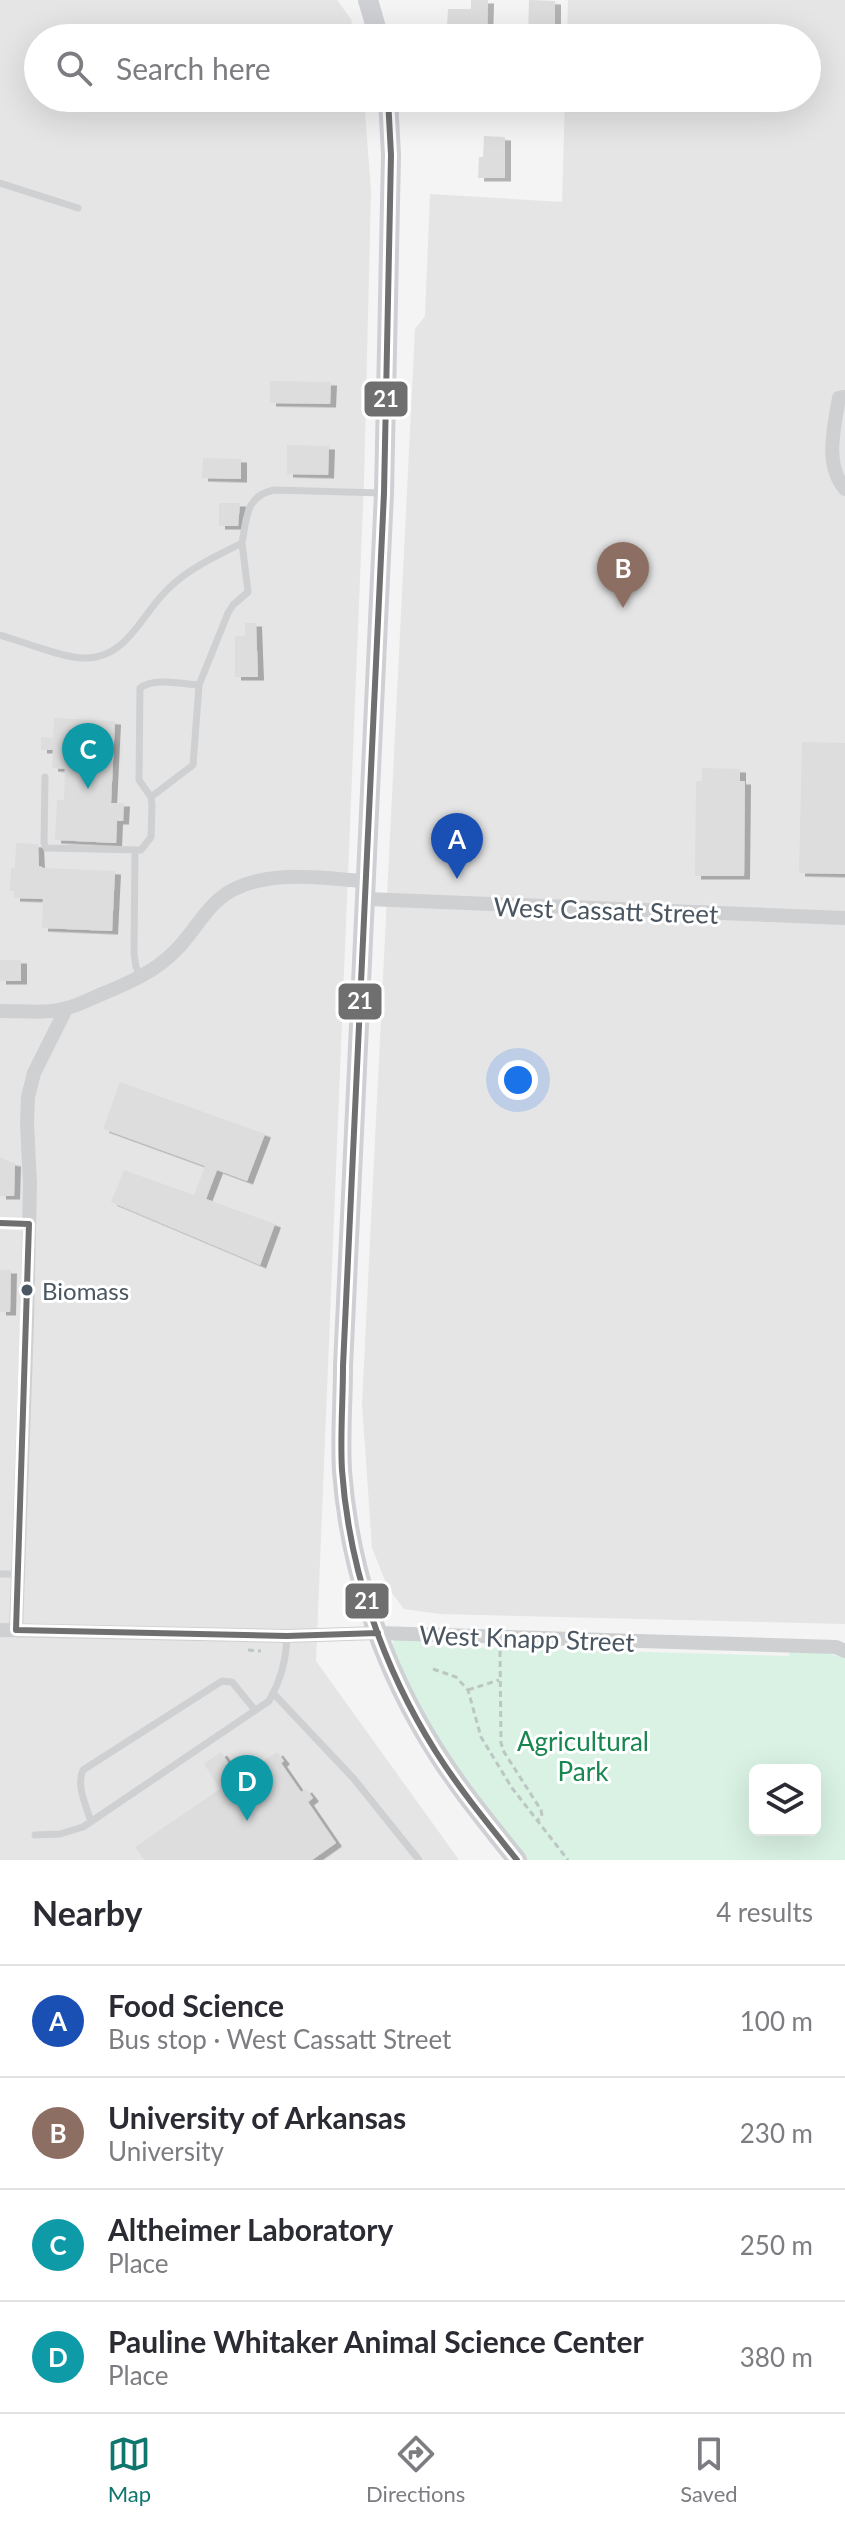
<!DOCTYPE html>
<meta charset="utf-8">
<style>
:root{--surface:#fff;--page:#f7f7f7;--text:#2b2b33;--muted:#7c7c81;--line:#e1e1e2;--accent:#0f766e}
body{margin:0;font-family:Lato,sans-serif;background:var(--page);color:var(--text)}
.controls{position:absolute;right:24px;bottom:24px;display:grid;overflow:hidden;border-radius:12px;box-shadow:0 8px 32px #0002}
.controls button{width:72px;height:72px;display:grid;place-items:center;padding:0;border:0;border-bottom:2px solid var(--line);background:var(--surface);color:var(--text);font:40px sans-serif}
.you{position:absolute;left:518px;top:1080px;width:28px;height:28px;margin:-20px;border:6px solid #fff;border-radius:50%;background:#1a73e8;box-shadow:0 0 0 12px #1a73e833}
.badge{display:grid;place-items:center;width:52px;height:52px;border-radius:50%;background:var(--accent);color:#fff;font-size:26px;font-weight:700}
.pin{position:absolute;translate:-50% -66px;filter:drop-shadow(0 2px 4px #0008)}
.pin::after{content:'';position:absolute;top:42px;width:28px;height:24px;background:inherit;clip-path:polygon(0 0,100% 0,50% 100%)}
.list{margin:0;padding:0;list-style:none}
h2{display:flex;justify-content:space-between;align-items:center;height:104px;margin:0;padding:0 32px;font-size:34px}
h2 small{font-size:26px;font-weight:400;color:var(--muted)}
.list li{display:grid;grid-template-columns:52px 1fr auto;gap:24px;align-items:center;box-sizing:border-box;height:112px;padding:0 32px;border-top:2px solid var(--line)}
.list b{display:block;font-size:30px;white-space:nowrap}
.list p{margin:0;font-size:26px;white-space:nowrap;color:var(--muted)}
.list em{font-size:26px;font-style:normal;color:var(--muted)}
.icon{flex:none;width:44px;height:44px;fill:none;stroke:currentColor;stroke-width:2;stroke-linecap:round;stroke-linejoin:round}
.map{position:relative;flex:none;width:845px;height:1860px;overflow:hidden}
.search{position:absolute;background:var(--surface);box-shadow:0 8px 32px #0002;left:24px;right:24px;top:24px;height:88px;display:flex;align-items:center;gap:20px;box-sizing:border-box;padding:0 28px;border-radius:44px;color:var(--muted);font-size:30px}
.sheet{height:552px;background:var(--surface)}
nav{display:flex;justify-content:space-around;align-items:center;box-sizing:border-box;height:112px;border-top:2px solid var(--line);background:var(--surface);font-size:22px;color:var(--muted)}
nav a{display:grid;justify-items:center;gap:4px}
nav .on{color:var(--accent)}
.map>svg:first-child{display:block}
.education{fill:#e6e5e6}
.green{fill:#d9f2e3;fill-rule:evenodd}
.building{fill:#ddddde;filter:url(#shadow)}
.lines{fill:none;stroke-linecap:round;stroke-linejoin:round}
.path{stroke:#bcc7c4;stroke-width:3;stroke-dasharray:6 4;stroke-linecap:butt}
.lane{stroke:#ced0d2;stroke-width:7}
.street{stroke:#ced0d2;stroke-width:14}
.secondary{stroke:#ced0d4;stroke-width:20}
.bus-1-casing{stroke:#fff;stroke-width:12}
.bus-1{stroke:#6f6f6f;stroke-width:6}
.bus-dot{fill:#4a5661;stroke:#fff;stroke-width:3}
.labels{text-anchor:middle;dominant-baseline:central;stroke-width:6;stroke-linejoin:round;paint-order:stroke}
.bus-label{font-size:24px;fill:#4a5661;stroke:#fff;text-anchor:start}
.street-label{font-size:26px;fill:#4a5661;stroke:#fff}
.park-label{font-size:26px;fill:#17864f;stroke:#fff}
.line-badge{stroke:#fff;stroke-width:3}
.badge-label{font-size:22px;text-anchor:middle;font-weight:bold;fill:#fff}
</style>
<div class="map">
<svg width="845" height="1860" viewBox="0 0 845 1860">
<defs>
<filter id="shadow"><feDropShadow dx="6" dy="3.5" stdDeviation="0" flood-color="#0004"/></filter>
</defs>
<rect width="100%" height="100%" fill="#f4f4f4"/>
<path class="education" d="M0 0H337L351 19 354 38H38V98H364L371 191 364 481 316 1661 459 1860H0Z
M568 0H845V1624L440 1614 404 1609 388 1588 372 1548 362 1404 415 329 425 316 430 194 562 202 565 98H807V38H567Z"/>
<path class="green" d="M396 1638 429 1639V1646L789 1656 790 1650 827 1653 845 1658V1860H526L434 1735 403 1674 392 1644ZM755 1770H815V1830H755Z"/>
<path class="building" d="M471 0H488L487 38H469V28L447 25 448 9H471Z
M529 0 555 1V38H528Z
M484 136 505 137V178H478L479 157H483Z
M270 381 331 382 330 404 270 403Z
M287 445 329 446 328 475 287 474Z
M203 458 241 459V479L202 478Z
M219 503H240L238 526H219Z
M245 623H256L258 677H235V636H245Z
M54 718 115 721 111 803H124L123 821H117L116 843 55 840 57 800H64L65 769 52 768 53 750H41V737L53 738Z
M802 742 845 743V874L799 873Z
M702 768 740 769V781H745L744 876H695L696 781H702Z
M16 843 38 844 39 866 44 868 115 871 112 931 42 928 43 899 14 898V891H10L11 868H15Z
M0 960H21V981H0Z
M120 1082 265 1134 247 1181 217 1170 206 1199 275 1224 260 1265 111 1202 124 1170 194 1195 205 1166 103 1129Z
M0 1157 9 1162 15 1163 14 1196H0Z
M0 1270H11L10 1312H0Z
M221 1752 238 1777 277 1752 284 1761 281 1763 301 1792 306 1789 313 1798 308 1802 336 1843 312 1860H144L135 1847 220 1789 204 1764Z"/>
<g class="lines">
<path class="path" d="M248 1650 261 1651
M500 1651 501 1743 504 1752 541 1810 542 1816 537 1821
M433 1669 456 1677 468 1690 481 1737 512 1788 568 1860
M468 1690 499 1680"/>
<path class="lane" d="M0 183 78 208
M0 635C21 641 63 658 83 658 127 660 141 614 169 588 189 568 217 556 242 543 247 518 245 496 274 490L382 493
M45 777 44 843 46 848 141 850 151 837 152 805 151 797 139 780 140 688C154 677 182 684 199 685
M151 797 193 765 199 685 228 613 233 605 248 592 242 543
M135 851 134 953 136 967 140 975
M0 1223 29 1224
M0 1574H18
M273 1693 354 1779 419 1860
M91 1822C86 1805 76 1786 83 1770L222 1681 232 1682 255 1710
M35 1835 60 1834 83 1827 269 1701C281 1679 286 1661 287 1636"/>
<path class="street" d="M845 397 839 398C834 428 824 464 845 489
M367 899 845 918
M0 1011C22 1011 47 1014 67 1008 79 1005 90 999 102 994 131 982 157 971 179 947 199 925 211 898 239 887 278 870 326 879 367 881
M0 1630 287 1636 378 1633 836 1647 845 1651
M16 1630 27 1324 30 1184 27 1123 28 1097 34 1073 66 1009"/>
<path class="secondary" d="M368 0 379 38
M388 98 391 155 384 493 343 1366C343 1401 340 1436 342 1471 349 1564 379 1657 427 1737 453 1781 485 1820 517 1860"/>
<g class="bus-1-casing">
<path id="bus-1" d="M388 98 391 155 384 493 343 1366C343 1401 340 1436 342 1470 349 1570 383 1668 436 1752 460 1790 489 1825 517 1860
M0 1223 29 1224 16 1630 287 1636 378 1633"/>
</g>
<use href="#bus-1" class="bus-1"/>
</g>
<circle class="bus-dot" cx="27" cy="1290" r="7"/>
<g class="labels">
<g class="bus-label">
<text x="42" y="1290">Biomass</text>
</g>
<g class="street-label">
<text transform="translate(606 910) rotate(2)">West Cassatt Street</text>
<text transform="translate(527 1638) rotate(2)">West Knapp Street</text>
</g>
<g class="park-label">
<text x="583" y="1741">Agricultural<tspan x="583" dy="30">Park</tspan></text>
</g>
</g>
<g class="line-badge">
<rect x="363" y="380" width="46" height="38" rx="8" fill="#6f6f6f"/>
<rect x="337" y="982" width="46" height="39" rx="8" fill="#6f6f6f"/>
<rect x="344" y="1582" width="46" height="38" rx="8" fill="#6f6f6f"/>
</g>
<g class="badge-label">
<text x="386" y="407">21</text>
<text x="360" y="1009">21</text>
<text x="367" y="1609">21</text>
</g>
</svg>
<div class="controls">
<button><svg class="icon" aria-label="layers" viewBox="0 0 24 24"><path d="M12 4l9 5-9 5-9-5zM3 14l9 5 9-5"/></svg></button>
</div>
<div class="you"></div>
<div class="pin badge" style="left:457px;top:879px;background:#1a4fb4">A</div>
<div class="pin badge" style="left:623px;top:608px;background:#8d6e63">B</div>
<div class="pin badge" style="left:88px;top:789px;background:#0f9aa8">C</div>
<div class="pin badge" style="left:247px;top:1821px;background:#0f9aa8">D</div>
<div class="search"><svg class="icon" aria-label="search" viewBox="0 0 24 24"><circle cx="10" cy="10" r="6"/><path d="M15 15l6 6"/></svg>Search here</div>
</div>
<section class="sheet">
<h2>Nearby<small>4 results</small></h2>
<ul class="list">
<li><span class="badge" style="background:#1a4fb4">A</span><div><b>Food Science</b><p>Bus stop · West Cassatt Street</p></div><em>100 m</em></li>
<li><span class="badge" style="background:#8d6e63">B</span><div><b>University of Arkansas</b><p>University</p></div><em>230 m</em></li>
<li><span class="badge" style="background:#0f9aa8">C</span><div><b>Altheimer Laboratory</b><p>Place</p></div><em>250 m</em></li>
<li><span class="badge" style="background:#0f9aa8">D</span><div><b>Pauline Whitaker Animal Science Center</b><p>Place</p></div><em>380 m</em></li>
</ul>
</section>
<nav>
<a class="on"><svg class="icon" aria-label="map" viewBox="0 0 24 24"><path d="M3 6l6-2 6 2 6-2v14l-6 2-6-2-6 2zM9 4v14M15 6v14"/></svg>Map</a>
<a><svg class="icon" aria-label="directions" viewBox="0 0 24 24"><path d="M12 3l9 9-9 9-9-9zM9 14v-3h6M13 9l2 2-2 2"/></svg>Directions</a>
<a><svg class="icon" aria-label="saved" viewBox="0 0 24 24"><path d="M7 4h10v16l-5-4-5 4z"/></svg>Saved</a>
</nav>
